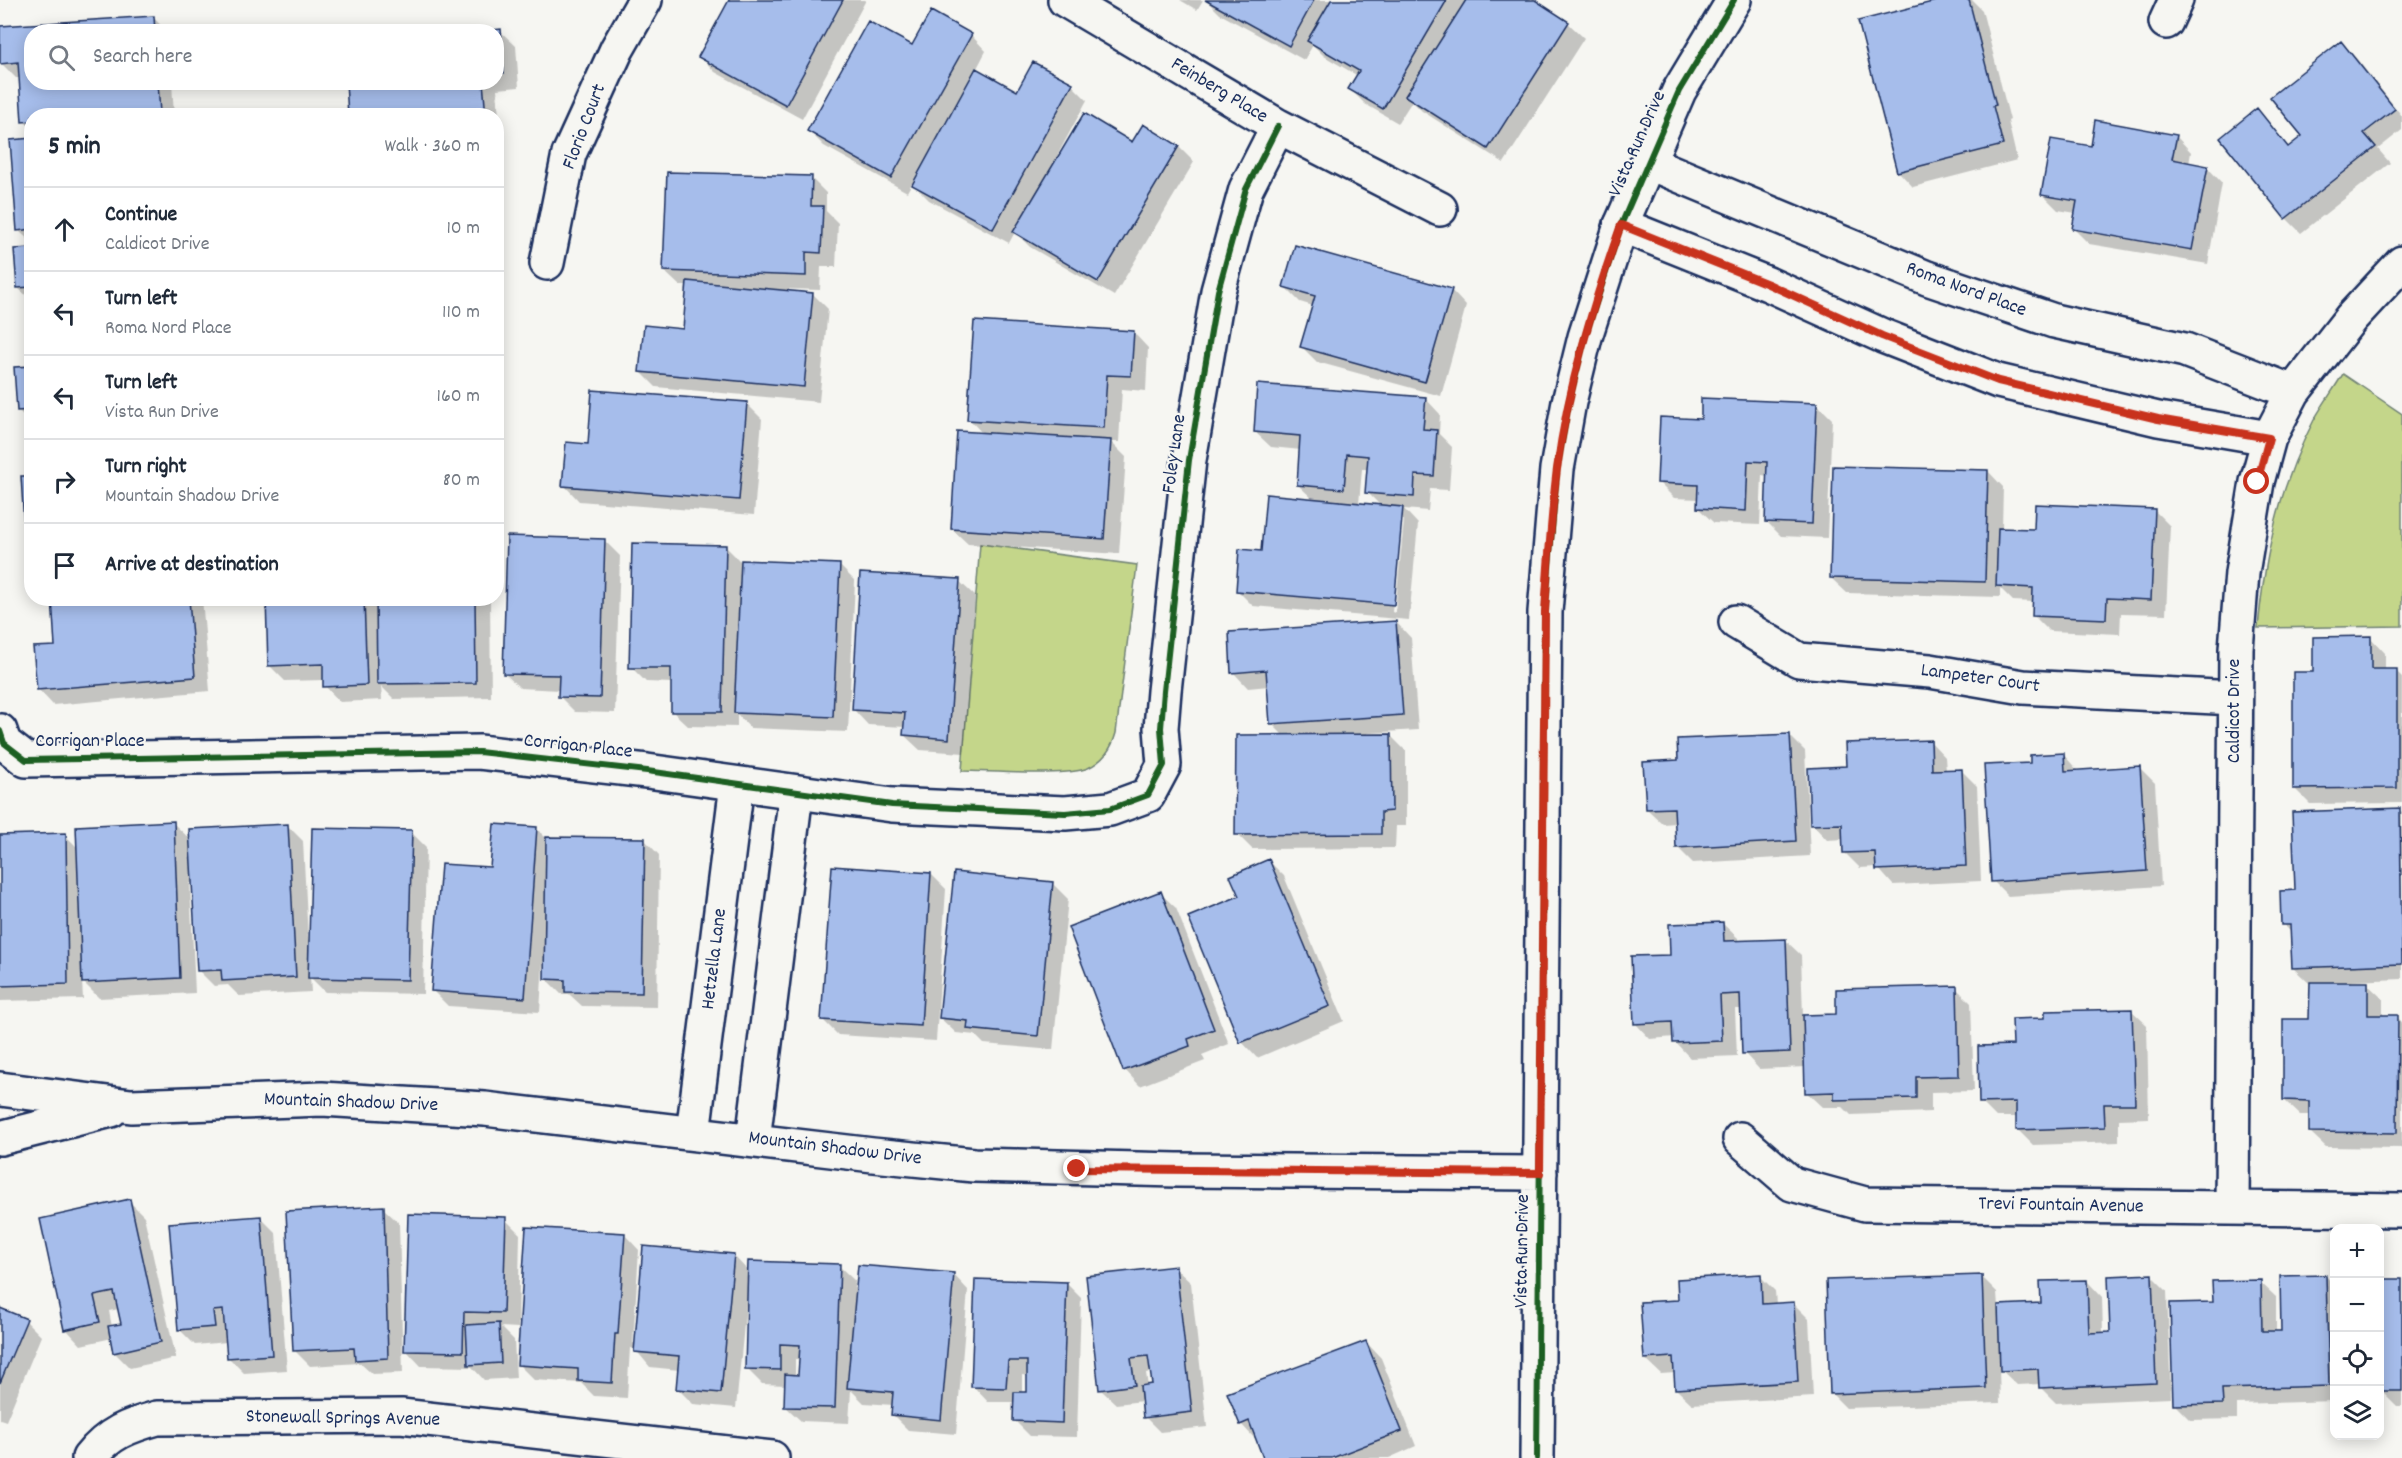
<!DOCTYPE html>
<meta charset="utf-8">
<style>
:root{--surface:#fff;--page:#f2f2f3;--text:#1f2937;--muted:#747a83;--line:#e0e1e3}
body{margin:0;font-family:Dekko,sans-serif;background:var(--page);color:var(--text)}
.controls{position:absolute;right:18px;bottom:18px;display:grid;overflow:hidden;border-radius:12px;box-shadow:0 3px 15px #0003}
.controls button{width:54px;height:54px;display:grid;place-items:center;padding:0;border:0;border-bottom:2px solid var(--line);background:var(--surface);color:var(--text);font:30px sans-serif}
.stop{position:absolute;width:18px;height:18px;margin:-14px;border:4px solid #c8321e;border-radius:50%;background:#fff}
.stop.end{background:#c8321e;border-color:#fff;box-shadow:0 2px 6px #0008}
.list{margin:0;padding:0;list-style:none}
h2{display:flex;justify-content:space-between;align-items:center;height:78px;margin:0;padding:0 24px;font-size:26px}
h2 small{font-size:20px;font-weight:400;color:var(--muted)}
.list li{display:grid;grid-template-columns:39px 1fr auto;gap:18px;align-items:center;box-sizing:border-box;height:84px;padding:0 24px;border-top:2px solid var(--line)}
.list b{display:block;font-size:22px;white-space:nowrap}
.list p{margin:0;font-size:20px;white-space:nowrap;color:var(--muted)}
.list em{font-size:20px;font-style:normal;color:var(--muted)}
.icon{flex:none;width:33px;height:33px;fill:none;stroke:currentColor;stroke-width:2;stroke-linecap:round;stroke-linejoin:round}
.map{position:relative;flex:none;width:2402px;height:1458px;overflow:hidden}
.search{position:absolute;background:var(--surface);box-shadow:0 3px 15px #0003;left:24px;top:24px;width:480px;height:66px;display:flex;align-items:center;gap:15px;box-sizing:border-box;padding:0 21px;border-radius:24px;color:var(--muted);font-size:22px}
.panel{position:absolute;background:var(--surface);box-shadow:0 3px 15px #0003;left:24px;top:108px;width:480px;height:498px;border-radius:24px}
.map>svg:first-child{display:block}
.green{fill:#c4d68a;stroke:#708274;stroke-width:1.5}
.shadow{fill:#0003;fill-rule:evenodd}
.building{fill:#a6bdeb;stroke:#1b2f5e;stroke-width:1.5}
.lines{fill:none;stroke-linecap:round;stroke-linejoin:round}
.minor-casing{stroke:#1b2f5e;stroke-width:38}
.tertiary-casing{stroke:#1b2f5e;stroke-width:38}
.minor{stroke:#f6f6f2;stroke-width:33}
.tertiary{stroke:#f6f6f2;stroke-width:33}
.cycleway-casing{stroke:#f6f6f2;stroke-width:10}
.cycleway{stroke:#1b5e20;stroke-width:6}
.route{stroke:#c8321e;stroke-width:8}
.labels{text-anchor:middle;dominant-baseline:central;stroke-width:4.5;stroke-linejoin:round;paint-order:stroke}
.street-label{font-size:20px;fill:#1b2f5e;stroke:#f6f6f2}
</style>
<div class="map">
<svg width="2402" height="1458" viewBox="0 0 2402 1458">
<rect width="100%" height="100%" fill="#f6f6f2"/>
<filter id="ink" filterUnits="userSpaceOnUse"><feTurbulence type="fractalNoise" baseFrequency=".0167" numOctaves="2"/><feDisplacementMap in="SourceGraphic" scale="12" xChannelSelector="R" yChannelSelector="G"/><feConvolveMatrix kernelMatrix="1 2 1 2 8 2 1 2 1" color-interpolation-filters="sRGB"/></filter>
<g filter="url(#ink)">
<path class="green" d="M2343 374 2402 414V626L2258 628C2265 554 2279 487 2314 420 2323 404 2334 389 2343 374Z
M980 544 1137 565 1116 733C1112 748 1103 761 1088 768 1067 777 989 771 962 771Z"/>
<path class="shadow" d="M731 0H866L802 119 715 72 700 56Z
M1180 0H1203L1197 10Z
M1206 0H1532L1568 23 1584 38 1504 163 1422 111 1412 101 1398 123 1365 104 1350 89 1358 76 1324 56 1313 45 1304 60 1220 14Z
M1946 0H1972L1982 10 2010 120 2008 121 2017 160 1913 187 1898 171Z
M154 18 167 32H32V82H172L174 116H32V129L24 121 21 78H16L1 63 0 27Z
M500 31 516 46 519 87 497 89 501 145H496V116H350L347 82H496V32Z
M971 35 986 51 976 70 1018 93 1034 64 1072 85 1087 100 1058 154 1060 155 1133 144 1143 126 1179 147 1194 162 1114 296 1030 247 1015 232 1009 243 929 200 912 183 907 192 824 146 809 131 913 47Z
M2341 43 2356 58 2402 116V130L2378 149 2390 163 2301 233 2286 218 2257 111 2290 148 2304 137Z
M2176 136 2191 152 2189 164 2207 167 2222 183 2208 264 2089 244 2073 228 2076 213 2058 210 2043 195 2092 147Z
M32 140V243L18 230Z
M811 178 826 193V211L838 223 836 267H821L820 290 789 289V292L813 294 828 309 819 402 656 387 640 371 684 330 688 286H680L664 271Z
M32 250V301L18 288Z
M1285 287 1451 290 1466 306 1441 396 1317 362 1302 347 1313 306 1300 302Z
M1133 332 1148 348 1146 391 1122 389 1119 442H1111L1126 457 1119 554 968 544 952 529 983 434 969 419Z
M32 367V424L19 411Z
M1425 398 1440 414 1439 434 1452 447 1449 490 1430 489 1428 511 1404 509 1418 524 1409 620 1253 606 1237 590 1262 553 1314 500 1298 485 1301 450 1271 447 1255 432ZM1362 469H1369L1367 492 1381 506 1359 504ZM1401 520H1404L1395 613 1392 612Z
M746 403 762 419 754 515 579 501 564 485 590 445Z
M1817 404 1832 419 1827 538 1781 536 1766 521 1768 476 1762 475 1760 525 1714 523 1698 508 1699 499 1674 498 1658 482 1702 420Z
M1988 471 2003 487 2002 529 2035 531 2155 511 2170 526 2166 614 2121 613 2120 634 2049 631 2033 615 2034 602 2013 601 2000 588V597L1847 593 1831 578Z
M605 541 620 556 615 713 575 712 559 696 560 690 520 688 504 673Z
M725 546 743 564 840 566 855 581 848 732 750 728 737 714V727L688 726 672 711V683L646 682 631 667Z
M959 581 975 596 964 753 920 750 904 735 905 727 868 725 853 709Z
M53 598H202L210 691 53 705 38 689 57 647Z
M267 598H490L491 697 394 699 381 686 382 700 340 702 325 686 324 680 285 681 270 666Z
M1396 622 1411 638 1418 730 1368 733V736H1391L1406 751V826H1396L1395 848 1252 849 1237 834 1284 736 1272 724 1269 686 1248 688 1233 672Z
M2370 637 2385 653V671H2396L2402 677V803L2310 804 2294 788 2315 674Z
M1789 735 1805 751 1810 856 1693 863 1677 847 1676 823 1663 824 1647 809 1680 761Z
M1930 741 1945 757 1946 771 1961 770 1977 786 1981 881 1893 885 1877 867 1860 868 1844 852V839L1827 840 1812 824 1847 768Z
M2063 754 2079 772 2140 768 2155 783 2161 886 2008 896 1993 881 2032 764Z
M2400 810 2402 812V979L2351 981 2352 984H2367L2383 999V1017H2397L2402 1022V1148L2326 1147 2310 1132V1115H2300L2284 1100 2310 1020 2311 983H2309L2293 968 2292 933 2283 924 2297 891Z
M173 823 191 840 287 825 303 841 308 940H311L411 832 426 847 423 994 325 992 310 977 311 992 239 996 228 985 214 986 198 970 193 883H190L195 993 99 998 82 981 83 999 0 1001V836L65 835 78 848Z
M536 828 546 838 644 839 659 855 657 1007 582 1006 569 994H561L546 979V962L543 961 540 1012 448 1006 433 991Z
M1269 861 1284 876 1344 1021 1257 1058 1242 1042 1241 897Z
M931 874 946 889 936 1041 838 1035 823 1020Z
M1053 884 1068 899 1053 1050 984 1044 975 1035 956 1033 940 1018Z
M1160 893 1176 908 1229 1044 1202 1055 1205 1061 1140 1086 1125 1070 1070 928Z
M1722 923 1738 938V942L1785 940 1801 955 1803 1016H1838L1956 988 1971 1003 1974 1091 1931 1092V1112L1851 1115 1843 1107H1822L1806 1092V1067L1759 1069 1744 1053 1742 1009H1735L1737 1056 1690 1058 1675 1042V1037L1650 1039 1635 1023 1671 957Z
M2131 1010 2147 1025 2149 1118 2119 1119V1142L2033 1145 2018 1130 2017 1117H1996L1981 1102 2014 1046 2047 1019Z
M129 1201 144 1216 176 1358 130 1368 115 1353 112 1338 81 1345 66 1329ZM119 1309 123 1325 112 1327 109 1311Z
M383 1208 399 1223 403 1373 372 1374 360 1363 310 1366 294 1350Z
M260 1217 276 1233 287 1370 244 1373 229 1358 227 1342 195 1345 180 1330Z
M505 1219 520 1234 518 1328 501 1327 514 1340 516 1378 484 1380 472 1367 421 1366 406 1350Z
M624 1234 639 1250 633 1343H636L734 1256 749 1272 839 1266 855 1281 854 1288 953 1274 968 1290 956 1434 908 1430 893 1415V1405L864 1403 851 1390 849 1423 801 1421 785 1406 786 1385 762 1384 746 1368 748 1304H746L736 1408 693 1404 677 1388 679 1370 650 1367 635 1349 630 1348 627 1398 594 1396 581 1383 534 1380 519 1365ZM795 1359H801L800 1377 795 1376Z
M1175 1268 1191 1283 1207 1427 1160 1432 1145 1417 1143 1401 1116 1404 1100 1389ZM1152 1372 1154 1386 1148 1387 1146 1373Z
M1760 1276 1775 1291 1776 1304 1793 1303 1809 1319 1813 1397 1692 1404 1676 1389 1675 1373 1661 1374 1645 1359 1680 1301Z
M2152 1276 2167 1291 2171 1398 2056 1403 2040 1387V1384L2017 1385 1999 1368 2000 1403 1846 1408 1831 1393 1982 1277 1997 1292 1998 1307 2043 1305 2087 1281 2102 1297 2103 1334H2112Z
M2326 1276 2334 1285V1401L2237 1404V1419L2190 1420 2174 1404 2214 1303 2260 1282 2276 1297V1332H2282Z
M2402 1280V1406H2397L2382 1391V1376H2380V1305H2386Z
M1066 1283 1081 1298 1077 1437 1030 1436 1014 1420 1015 1402H988L973 1386ZM1022 1375 1029 1376 1028 1394H1022Z
M0 1310 26 1321 41 1336 6 1421 0 1419Z
M1366 1342 1381 1358 1416 1446 1389 1458H1265L1256 1440 1241 1424Z"/>
<path class="building" d="M729 0H843L786 105 698 57Z
M1205 0H1314L1289 46Z
M1331 0H1447L1383 109 1348 89 1359 71 1307 41Z
M1466 0H1535L1569 22 1488 149 1405 96Z
M1940 0H1969L1996 105 1993 106 2003 145 1897 172 1858 21Z
M931 11 972 34 891 178 807 131 868 21 912 45Z
M154 16 155 32H32V82H158L160 114 32 116V121L22 122 18 62 0 64V26Z
M501 29 504 73H496V32H473Z
M2341 41 2395 109 2364 133 2376 147 2285 219 2220 138 2257 108 2288 147 2302 136 2270 97Z
M1033 62 1073 83 993 229 912 185 976 68 1017 91Z
M346 82H483L486 116H348Z
M1084 113 1132 142 1143 124 1179 146 1098 282 1013 232Z
M2095 120 2177 135 2172 159 2208 166 2192 250 2072 229 2077 201 2041 195 2051 139 2091 146Z
M32 138V229L17 231 10 140Z
M667 172 812 176 811 206H823L821 253 806 252V276L663 271Z
M1295 245 1452 289 1425 382 1300 347 1315 296 1283 287Z
M32 248V287L17 288 14 249Z
M687 281 813 293 804 387 639 372 644 325 683 329Z
M974 321 1134 331 1131 376 1107 375 1104 428 967 420Z
M32 366V410L17 411 14 367Z
M1257 384 1426 397 1423 429 1437 430 1434 476 1415 475 1414 497 1365 493 1368 456 1347 454 1344 489 1297 485 1300 436 1254 432Z
M592 390 747 402 739 500 562 486 566 442 588 444Z
M1701 398 1817 403 1812 524 1765 522 1767 462 1748 461 1746 511 1697 508 1698 485 1657 483 1660 417 1701 419Z
M957 431 1111 440 1104 539 951 529Z
M1833 466 1988 470 1985 582 1830 578Z
M21 476H32V574H27Z
M1266 494 1403 507 1394 605 1236 591 1239 549 1261 551Z
M2035 504 2155 509 2151 600 2107 598 2106 619 2032 616 2033 588 1996 586 1998 528 2034 529Z
M507 536 605 539 600 698 558 697 559 675 503 674Z
M632 543 726 545 722 712H671V668H629Z
M741 560 840 564 833 717 734 713Z
M860 573 960 579 949 739 903 735 905 713 852 710Z
M52 598H189L195 677 37 690 33 647 55 646Z
M266 598H364L367 685 323 687V664L268 666Z
M376 598H475L476 683 377 684Z
M1396 621 1403 715 1270 724 1266 670 1231 673 1229 632Z
M2371 636V669H2397V788L2293 789V672H2313V637Z
M1391 734 1392 811 1381 812V834L1235 835 1236 735Z
M1790 734 1796 841 1676 848 1674 808 1646 809 1643 762 1678 760 1677 739Z
M1931 740 1932 770 1962 769 1966 866 1876 870 1875 852 1843 853 1842 824 1810 825 1808 768 1846 766 1845 743Z
M2064 753 2065 771 2140 766 2147 871 1991 882 1984 765 2030 763V755Z
M2400 808 2402 964 2292 968 2290 925H2281L2280 891 2295 890 2292 812Z
M174 821 180 978 82 983 76 826Z
M288 824 296 977 222 981 221 970 197 971 189 829Z
M494 824 537 827 525 998 431 991 441 864 490 867Z
M312 828 412 830 408 980 308 978Z
M66 833 68 984 0 986V835Z
M546 837 645 838 642 993 565 992V980L544 979Z
M1269 859 1330 1006 1240 1043 1188 917 1239 896 1230 876Z
M832 866 931 873 921 1026 821 1020Z
M954 872 1053 882 1038 1036 967 1029 968 1021 939 1018Z
M1161 891 1214 1029 1188 1039 1190 1046 1123 1071 1068 927Z
M1723 922 1724 941 1786 939 1790 1052 1742 1054 1740 994 1720 995 1722 1041 1673 1043 1672 1022 1634 1024 1631 956 1670 955 1669 924Z
M2310 982H2368V1015H2398L2397 1133 2309 1132V1101L2283 1100V1019H2309Z
M1957 986 1959 1076 1916 1077V1098L1834 1100V1092L1805 1093 1803 1015 1836 1014V989Z
M2132 1009 2135 1104H2104L2105 1127 2016 1130V1102L1979 1103 1978 1046 2013 1045 2012 1019 2045 1018V1011Z
M130 1199 161 1342 113 1353 108 1326 121 1324 114 1292 94 1296 100 1322 64 1330 40 1219Z
M384 1206 388 1358 355 1360 354 1348 293 1351 286 1211Z
M408 1214 506 1217 503 1313 464 1312 463 1352 404 1351Z
M261 1216 272 1355 227 1358 223 1310 213 1311 215 1327 178 1330 169 1223Z
M526 1227 625 1233 618 1334H615L612 1383 578 1381V1369L517 1365Z
M643 1246 734 1254 721 1393 676 1389 679 1356 634 1352Z
M748 1261 840 1264 835 1408 784 1407 785 1374 798 1375 800 1345 780 1344V1370L745 1369Z
M858 1265 954 1273 941 1420 891 1415 893 1392 847 1388Z
M1176 1266 1192 1412 1143 1418 1140 1386 1152 1384 1148 1356 1131 1358 1135 1385 1099 1390 1086 1276Z
M1761 1274 1762 1304 1794 1302 1798 1382 1675 1389 1673 1357 1644 1359 1640 1302 1678 1300 1677 1279Z
M2152 1274 2156 1383 2039 1388 2038 1369 2000 1371 1998 1305 2041 1303 2040 1281 2087 1280 2089 1333 2110 1332 2108 1276Z
M1982 1275 1986 1388 1830 1394 1826 1280Z
M2326 1275 2329 1386 2222 1389 2223 1404 2173 1405 2170 1303 2213 1302 2212 1281 2261 1280 2262 1331H2281L2280 1276Z
M975 1279 1067 1282 1062 1423 1013 1421 1014 1392H1027V1361H1008L1006 1388 971 1387Z
M2384 1279H2402V1391H2380V1303H2385Z
M0 1308 27 1319 0 1383Z
M499 1323 501 1363 468 1365 466 1325Z
M1366 1341 1402 1431 1332 1458H1263L1249 1421 1240 1425 1227 1393Z"/>
<g class="lines">
<g class="minor-casing">
<path id="minor" d="M1065 0 1278 126 1440 209
M2166 22 2176 0
M1647 162 1927 278 2054 321 2185 350 2293 392
M1621 225 1768 284 1883 336 1998 381 2158 419 2269 438
M547 263 569 154 617 49 645 0
M1736 622 1799 660 1930 671 2023 687 2235 698
M0 731 4 743 26 760 479 752 647 771 892 805 1065 813 1110 809 1148 795 1164 765 1161 728 1164 691 1189 460 1218 291 1246 189 1278 126
M693 1133 737 784
M1740 1139 1792 1184 1865 1204 2402 1210
M753 1140 796 793
M2232 1208 2236 649 2242 573 2257 482 2269 438 2293 392 2351 318 2402 263
M89 1458C109 1433 128 1426 157 1418L401 1416 772 1458"/>
</g>
<g class="tertiary-casing">
<path id="tertiary" d="M0 1089 131 1106 322 1099 485 1109 873 1155 974 1165 1177 1170 1540 1173
M0 1138 111 1110
M1537 1458 1545 612 1557 469 1569 402 1585 337 1621 225 1679 91 1734 0"/>
</g>
<use href="#minor" class="minor"/>
<use href="#tertiary" class="tertiary"/>
<g class="cycleway-casing">
<path id="cycleway" d="M0 731 4 743 26 760 479 752 647 771 892 805 1065 813 1110 809 1148 795 1164 765 1161 728 1164 691 1189 460 1218 291 1246 189 1278 126
M1537 1458 1545 612 1557 469 1569 402 1585 337 1621 225 1679 91 1734 0"/>
</g>
<use href="#cycleway" class="cycleway"/>
</g>
</g>
<g class="lines" filter="url(#ink)">
<path class="route" d="M1077 1169 1540 1173 1545 612C1548 564 1551 516 1557 469 1568 386 1593 304 1621 225L1768 284 1882 336 1998 381 2158 419 2269 438 2257 482"/>
</g>
<g class="labels">
<g class="street-label">
<text transform="translate(1219 91) rotate(31)">Feinberg Place</text>
<text transform="translate(585 127) rotate(-69)">Florio Court</text>
<text transform="translate(1638 144) rotate(-66)">Vista Run Drive</text>
<text transform="translate(1966 290) rotate(20)">Roma Nord Place</text>
<text transform="translate(1175 454) rotate(-82)">Foley Lane</text>
<text transform="translate(1980 679) rotate(8)">Lampeter Court</text>
<text transform="translate(2235 711) rotate(-90)">Caldicot Drive</text>
<text x="90" y="742">Corrigan Place</text>
<text transform="translate(578 747) rotate(6)">Corrigan Place</text>
<text transform="translate(715 959) rotate(-83)">Hetzella Lane</text>
<text transform="translate(351 1103) rotate(2)">Mountain Shadow Drive</text>
<text transform="translate(835 1149) rotate(7)">Mountain Shadow Drive</text>
<text transform="translate(2061 1206) rotate(1)">Trevi Fountain Avenue</text>
<text transform="translate(1523 1251) rotate(-89)">Vista Run Drive</text>
<text transform="translate(343 1419) rotate(1)">Stonewall Springs Avenue</text>
</g>
</g>
</svg>
<div class="controls">
<button>+</button>
<button>−</button>
<button><svg class="icon" aria-label="locate" viewBox="0 0 24 24"><circle cx="12" cy="12" r="6"/><path d="M12 2v4M12 18v4M2 12h4M18 12h4"/></svg></button>
<button><svg class="icon" aria-label="layers" viewBox="0 0 24 24"><path d="M12 4l9 5-9 5-9-5zM3 14l9 5 9-5"/></svg></button>
</div>
<div class="stop" style="left:2257px;top:482px"></div>
<div class="stop end" style="left:1077px;top:1169px"></div>
<div class="search"><svg class="icon" aria-label="search" viewBox="0 0 24 24"><circle cx="10" cy="10" r="6"/><path d="M15 15l6 6"/></svg>Search here</div>
<section class="panel">
<h2>5 min<small>Walk · 360 m</small></h2>
<ul class="list">
<li><svg class="icon" aria-label="ahead" viewBox="0 0 24 24"><path d="M12 20V5M6 11l6-6 6 6"/></svg><div><b>Continue</b><p>Caldicot Drive</p></div><em>10 m</em></li>
<li><svg class="icon" aria-label="left" viewBox="0 0 24 24"><path d="M17 20v-9H6M10 6l-5 5 5 5"/></svg><div><b>Turn left</b><p>Roma Nord Place</p></div><em>110 m</em></li>
<li><svg class="icon" aria-label="left" viewBox="0 0 24 24"><path d="M17 20v-9H6M10 6l-5 5 5 5"/></svg><div><b>Turn left</b><p>Vista Run Drive</p></div><em>160 m</em></li>
<li><svg class="icon" aria-label="right" viewBox="0 0 24 24"><path d="M7 20v-9h11M14 6l5 5-5 5"/></svg><div><b>Turn right</b><p>Mountain Shadow Drive</p></div><em>80 m</em></li>
<li><svg class="icon" aria-label="arrive" viewBox="0 0 24 24"><path d="M6 21V4h12l-3 4 3 4H6"/></svg><div><b>Arrive at destination</b></div></li>
</ul>
</section>
</div>
